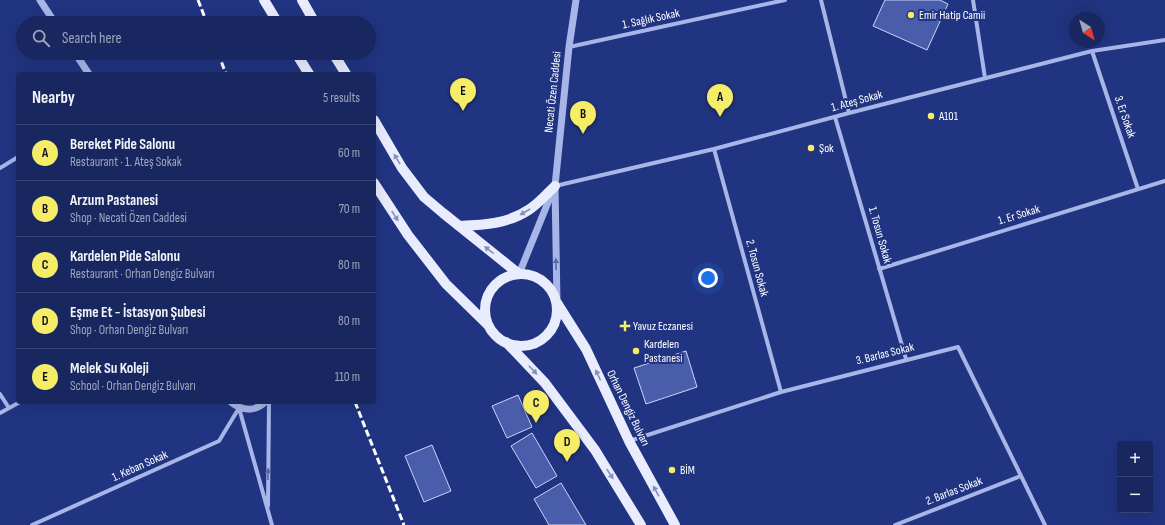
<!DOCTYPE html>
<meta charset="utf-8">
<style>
:root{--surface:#192761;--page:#26336a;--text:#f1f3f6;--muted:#9fa5bd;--line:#374476;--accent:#f5ed68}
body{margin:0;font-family:"Sofia Sans Condensed",sans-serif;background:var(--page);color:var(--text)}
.controls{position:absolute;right:12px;bottom:12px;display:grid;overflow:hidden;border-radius:4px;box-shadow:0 4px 16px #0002}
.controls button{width:36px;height:36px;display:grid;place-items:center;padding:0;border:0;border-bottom:1px solid var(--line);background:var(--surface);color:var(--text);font:20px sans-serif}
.compass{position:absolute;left:1069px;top:12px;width:36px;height:36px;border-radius:50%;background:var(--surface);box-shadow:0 4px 16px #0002;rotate:143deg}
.you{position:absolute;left:708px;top:278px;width:14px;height:14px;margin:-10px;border:3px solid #fff;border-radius:50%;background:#1a73e8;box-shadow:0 0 0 6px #1a73e833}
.badge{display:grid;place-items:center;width:26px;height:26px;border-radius:50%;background:var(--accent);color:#111;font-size:13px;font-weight:700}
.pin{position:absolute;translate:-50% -33px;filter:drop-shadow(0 1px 2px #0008)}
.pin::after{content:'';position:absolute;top:21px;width:14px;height:12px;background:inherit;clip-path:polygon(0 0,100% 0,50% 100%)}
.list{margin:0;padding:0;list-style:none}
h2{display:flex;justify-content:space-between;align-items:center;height:52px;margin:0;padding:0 16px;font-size:17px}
h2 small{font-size:13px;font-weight:400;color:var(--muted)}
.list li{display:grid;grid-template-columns:26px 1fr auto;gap:12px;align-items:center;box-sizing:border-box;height:56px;padding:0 16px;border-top:1px solid var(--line)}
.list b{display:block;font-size:15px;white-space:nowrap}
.list p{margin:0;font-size:13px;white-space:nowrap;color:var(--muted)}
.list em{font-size:13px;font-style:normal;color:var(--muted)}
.icon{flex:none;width:22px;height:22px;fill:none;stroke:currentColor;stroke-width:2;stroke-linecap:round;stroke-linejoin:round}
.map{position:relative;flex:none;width:1165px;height:525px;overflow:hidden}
.search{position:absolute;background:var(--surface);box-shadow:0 4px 16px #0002;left:16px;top:16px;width:360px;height:44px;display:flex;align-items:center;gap:10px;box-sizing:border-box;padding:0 14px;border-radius:22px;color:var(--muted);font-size:15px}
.panel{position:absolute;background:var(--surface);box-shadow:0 4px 16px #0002;left:16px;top:72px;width:360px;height:332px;border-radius:4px}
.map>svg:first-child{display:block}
.building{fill:#495daa;stroke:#cad4f6}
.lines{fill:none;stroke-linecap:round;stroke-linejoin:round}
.minor{stroke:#a7b5e8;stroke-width:4}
.tertiary{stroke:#a7b5e8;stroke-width:7}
.primary{stroke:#e9ecfd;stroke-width:10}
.rail{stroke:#fff;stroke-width:3;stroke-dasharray:7 3;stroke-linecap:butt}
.oneway{fill:#8590bf}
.oneway2{fill:#5768aa}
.poi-dot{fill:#f5ed68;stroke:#213481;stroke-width:1.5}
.labels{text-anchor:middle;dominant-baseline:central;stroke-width:4;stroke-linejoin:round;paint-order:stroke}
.poi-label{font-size:12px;fill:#fff;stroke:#213481;text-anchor:start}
.street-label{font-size:12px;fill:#fff;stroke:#213481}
</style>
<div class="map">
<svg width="1165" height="525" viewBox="0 0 1165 525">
<rect width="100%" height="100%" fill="#213481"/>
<path class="building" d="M885 0H940L948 4 927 50 873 26Z
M686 351 697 387 646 404 634 368Z
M518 395 532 427 507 438 492 406Z
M532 433 557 476 536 488 511 446Z
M432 445 451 491 424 502 405 456Z
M561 483 586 525H549L534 499Z"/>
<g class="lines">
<path class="minor" d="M821 0 849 113
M973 0 985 78
M569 47 785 0
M1092 51 1138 189
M835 117 906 359
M714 149 781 392
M0 168 18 157
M555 186 714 149 849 113 1092 51 1165 40
M879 269 1165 181
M0 394 9 408
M239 408 272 525
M0 413 20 402
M629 441 781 392 958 347 1045 525
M268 506 269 402
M32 525 219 441 239 408
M895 525 1021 476"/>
<path class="tertiary" d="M40 0 55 23
M75 53 89 74
M519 274 553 190
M557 303 555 186 569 47 576 0
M231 402C242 411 255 412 265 402"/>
<path class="primary" d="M264 0 278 23
M302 0 315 23
M296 53 309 74
M333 53 346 74
M374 120 402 168 424 197 443 213 519 274
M374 183 408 235 446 284 489 326
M459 226C484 225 508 224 530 209 539 203 547 194 555 186
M485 310a36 36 0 1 1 72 0a36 36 0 1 1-72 0Z
M557 303 586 349 629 441 675 525
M506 342 545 383 595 450 641 525"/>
<path class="rail" d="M198 0 207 23
M218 53 226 74
M355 402 404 525"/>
</g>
<defs><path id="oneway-solid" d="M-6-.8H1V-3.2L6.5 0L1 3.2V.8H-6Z"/></defs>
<g class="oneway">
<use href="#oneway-solid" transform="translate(397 159) rotate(-121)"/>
<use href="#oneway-solid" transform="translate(525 212) rotate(150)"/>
<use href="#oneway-solid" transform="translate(395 216) rotate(57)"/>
<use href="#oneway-solid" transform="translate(489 250) rotate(-142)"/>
<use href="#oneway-solid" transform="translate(533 370) rotate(46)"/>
<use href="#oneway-solid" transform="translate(598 375) rotate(-115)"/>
<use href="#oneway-solid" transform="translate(610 474) rotate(57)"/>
<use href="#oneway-solid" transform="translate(656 491) rotate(-119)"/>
</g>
<g class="oneway2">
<use href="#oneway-solid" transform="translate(556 264) rotate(-91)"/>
<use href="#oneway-solid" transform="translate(268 474) rotate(-89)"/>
</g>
<g class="poi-dot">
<circle cx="911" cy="15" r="4"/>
<circle cx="931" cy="116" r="4"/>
<circle cx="811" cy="148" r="4"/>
<path d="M623 320h4v4h4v4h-4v4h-4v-4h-4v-4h4z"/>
<circle cx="636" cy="351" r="4"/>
<circle cx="672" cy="470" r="4"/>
</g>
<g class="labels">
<g class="poi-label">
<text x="919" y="15">Emir Hatip Camii</text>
<text x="939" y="116">A101</text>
<text x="819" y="148">Şok</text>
<text x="633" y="326">Yavuz Eczanesi</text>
<text x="644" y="344">Kardelen<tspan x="644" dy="14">Pastanesi</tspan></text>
<text x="680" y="470">BİM</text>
</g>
<g class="street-label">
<text transform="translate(651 19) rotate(-12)">1. Sağlık Sokak</text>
<text transform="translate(553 92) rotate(-84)">Necati Özen Caddesi</text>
<text transform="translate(857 101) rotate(-15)">1. Ateş Sokak</text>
<text transform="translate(1125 117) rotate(71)">3. Er Sokak</text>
<text transform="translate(1019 215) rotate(-17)">1. Er Sokak</text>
<text transform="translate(880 235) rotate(74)">1. Tosun Sokak</text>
<text transform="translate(757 268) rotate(75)">2. Tosun Sokak</text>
<text transform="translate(885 354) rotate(-14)">3. Barlas Sokak</text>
<text transform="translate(628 408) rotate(64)">Orhan Dengiz Bulvarı</text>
<text transform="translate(140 466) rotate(-24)">1. Keban Sokak</text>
<text transform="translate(954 491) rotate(-21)">2. Barlas Sokak</text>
</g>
</g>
</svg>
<div class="controls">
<button>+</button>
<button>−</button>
</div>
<svg class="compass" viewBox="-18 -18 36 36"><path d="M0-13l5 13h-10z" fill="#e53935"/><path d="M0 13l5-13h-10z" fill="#9fa5bd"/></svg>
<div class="you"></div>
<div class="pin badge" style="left:720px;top:117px">A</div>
<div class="pin badge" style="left:583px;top:134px">B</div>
<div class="pin badge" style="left:536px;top:423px">C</div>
<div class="pin badge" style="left:567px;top:462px">D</div>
<div class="pin badge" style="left:463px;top:111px">E</div>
<div class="search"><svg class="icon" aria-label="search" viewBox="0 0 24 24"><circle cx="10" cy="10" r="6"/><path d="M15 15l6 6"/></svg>Search here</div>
<section class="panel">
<h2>Nearby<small>5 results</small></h2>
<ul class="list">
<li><span class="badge">A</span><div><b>Bereket Pide Salonu</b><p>Restaurant · 1. Ateş Sokak</p></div><em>60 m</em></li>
<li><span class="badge">B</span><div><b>Arzum Pastanesi</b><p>Shop · Necati Özen Caddesi</p></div><em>70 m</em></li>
<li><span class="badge">C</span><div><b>Kardelen Pide Salonu</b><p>Restaurant · Orhan Dengiz Bulvarı</p></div><em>80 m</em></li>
<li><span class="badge">D</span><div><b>Eşme Et - İstasyon Şubesi</b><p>Shop · Orhan Dengiz Bulvarı</p></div><em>80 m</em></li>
<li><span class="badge">E</span><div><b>Melek Su Koleji</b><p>School · Orhan Dengiz Bulvarı</p></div><em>110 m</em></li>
</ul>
</section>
</div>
